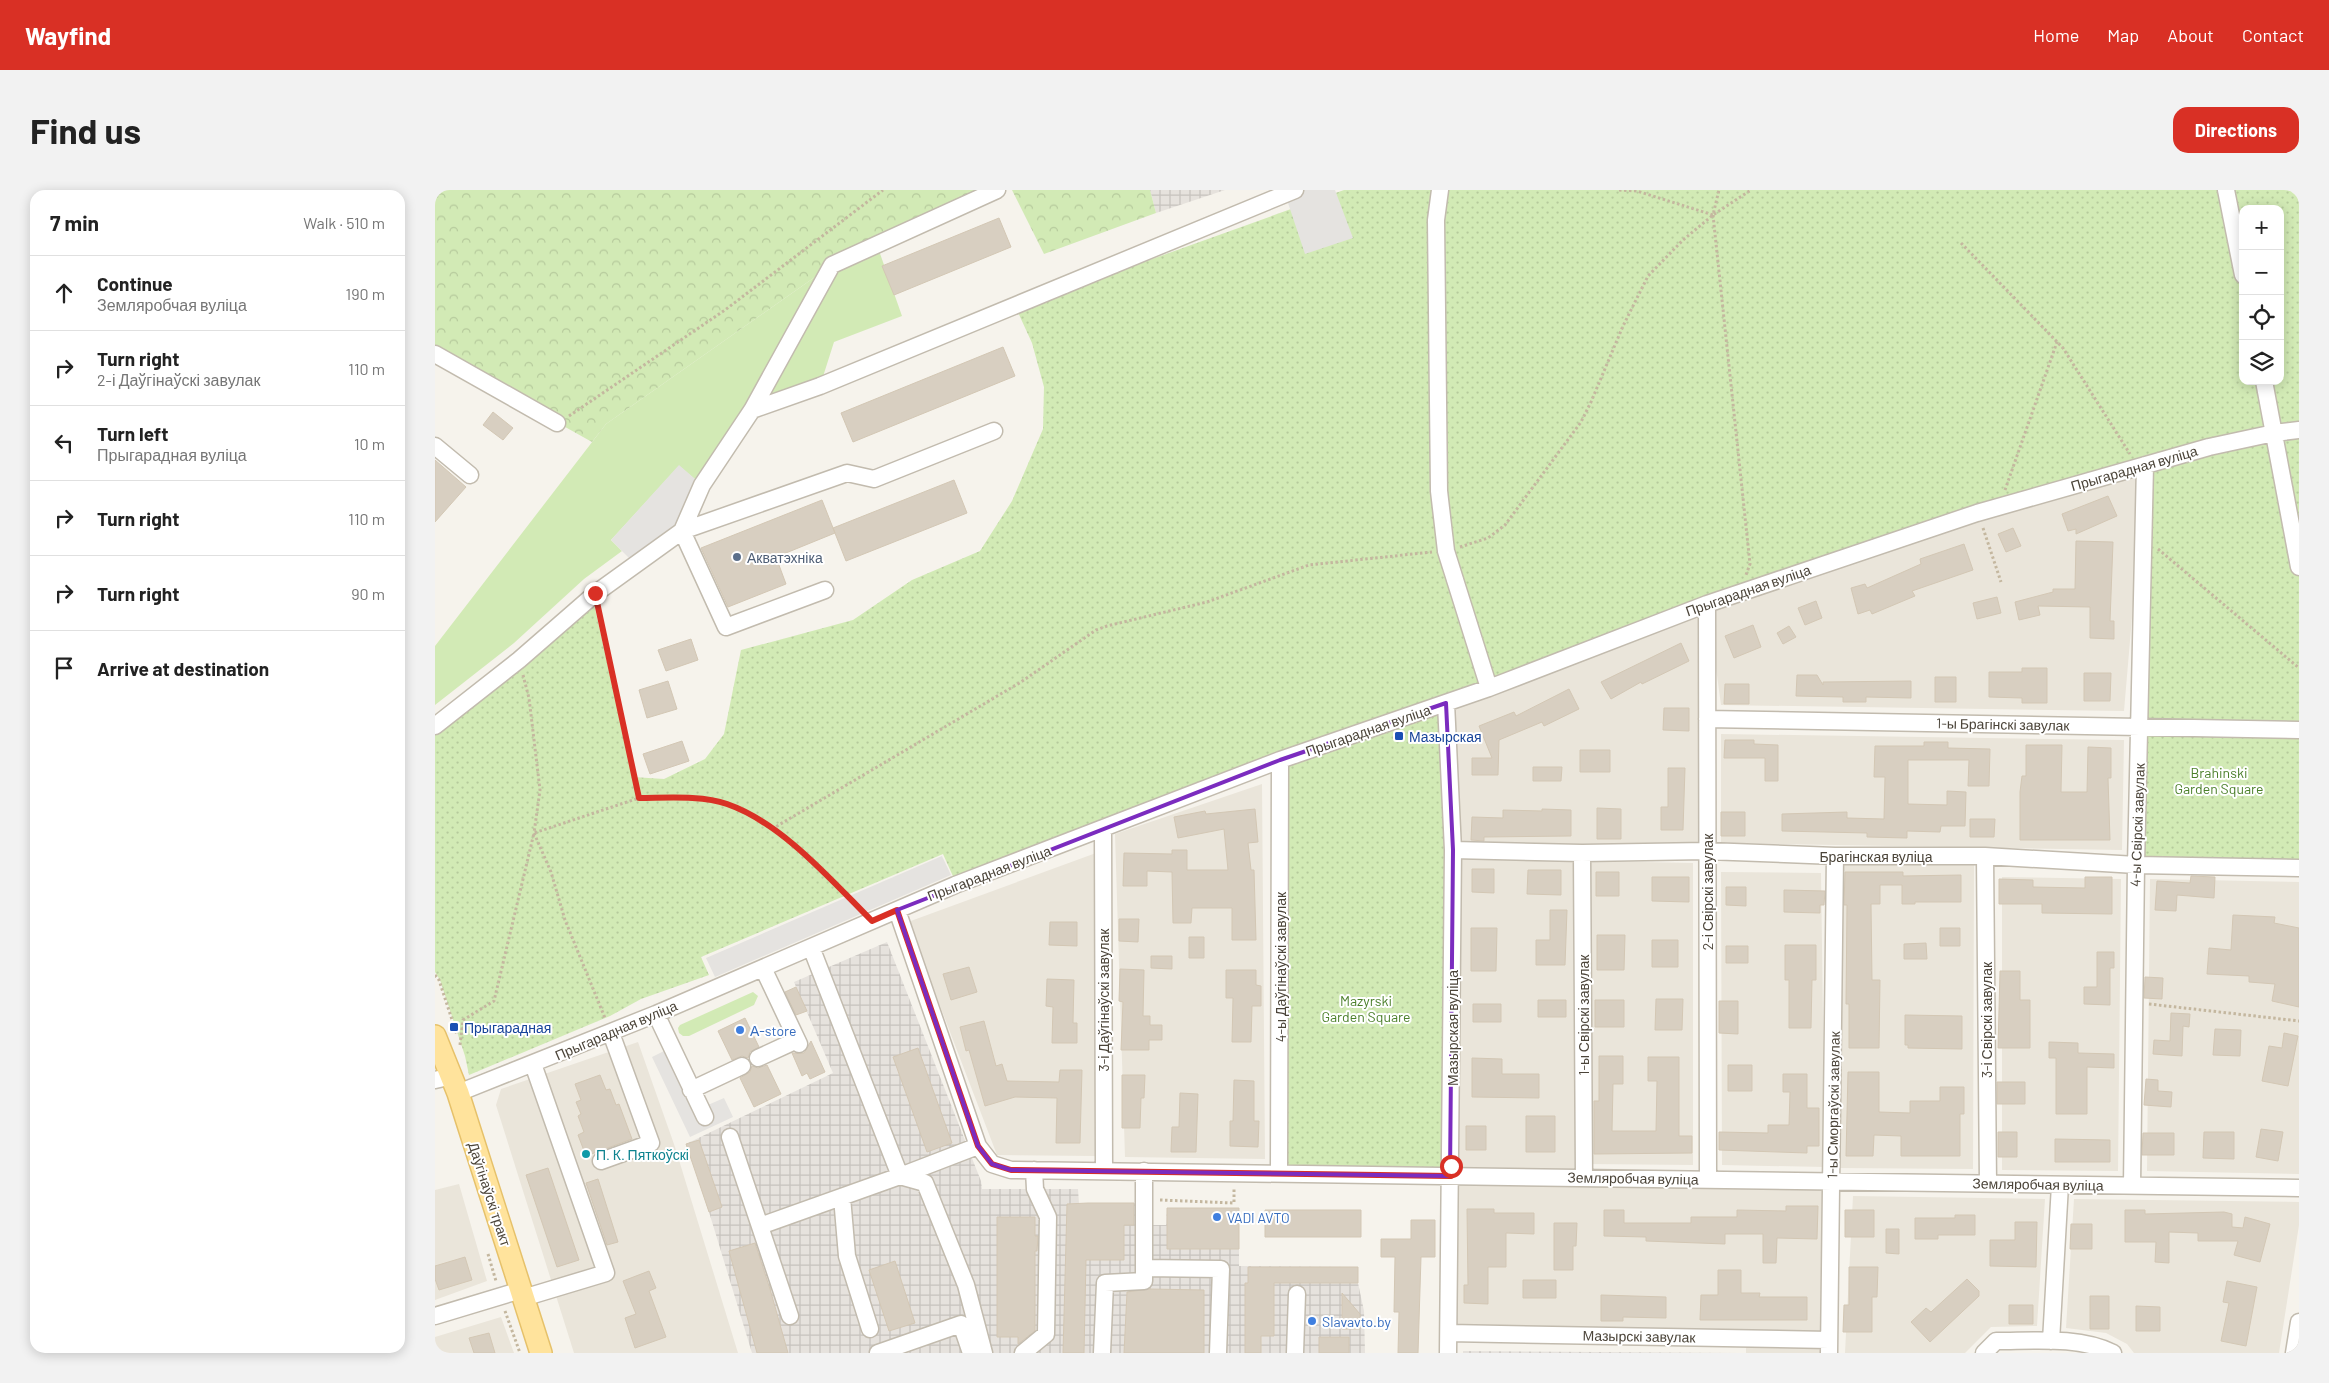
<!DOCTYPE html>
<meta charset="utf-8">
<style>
:root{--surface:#fff;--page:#f2f2f2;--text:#222;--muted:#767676;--line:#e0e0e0;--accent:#d93025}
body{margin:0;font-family:Barlow,sans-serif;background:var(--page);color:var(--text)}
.controls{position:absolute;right:15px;top:15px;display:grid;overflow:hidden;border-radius:10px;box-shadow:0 2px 12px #0003}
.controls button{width:45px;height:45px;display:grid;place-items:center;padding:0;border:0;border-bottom:1px solid var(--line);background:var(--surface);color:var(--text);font:25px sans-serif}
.stop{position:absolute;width:15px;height:15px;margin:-11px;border:4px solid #d93025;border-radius:50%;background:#fff}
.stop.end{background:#d93025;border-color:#fff;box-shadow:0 1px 5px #0008}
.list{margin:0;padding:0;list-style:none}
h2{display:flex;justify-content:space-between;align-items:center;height:65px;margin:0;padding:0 20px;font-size:21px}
h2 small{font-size:16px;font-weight:400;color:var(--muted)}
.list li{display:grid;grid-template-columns:32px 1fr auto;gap:15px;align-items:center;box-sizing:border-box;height:75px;padding:0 20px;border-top:1px solid var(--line)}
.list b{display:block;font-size:19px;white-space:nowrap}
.list p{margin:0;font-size:16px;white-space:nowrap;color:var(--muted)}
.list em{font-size:16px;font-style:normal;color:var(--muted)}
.icon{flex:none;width:28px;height:28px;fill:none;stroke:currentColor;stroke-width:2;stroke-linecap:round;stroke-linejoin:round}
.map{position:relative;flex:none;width:1864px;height:1163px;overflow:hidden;border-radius:15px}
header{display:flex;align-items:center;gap:30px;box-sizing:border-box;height:70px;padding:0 25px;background:var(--accent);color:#fff}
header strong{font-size:24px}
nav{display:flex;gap:28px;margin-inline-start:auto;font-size:18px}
.intro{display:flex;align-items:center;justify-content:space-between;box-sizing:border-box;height:120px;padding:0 30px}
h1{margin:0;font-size:35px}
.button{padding:12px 22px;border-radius:15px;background:var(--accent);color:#fff;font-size:18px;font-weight:700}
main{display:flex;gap:30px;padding:0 30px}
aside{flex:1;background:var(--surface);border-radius:15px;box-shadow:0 2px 12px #0003}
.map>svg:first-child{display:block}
.residential{fill:#eae5da}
.industrial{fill:url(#industrial-grid)}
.grass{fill:#d2eab5}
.forest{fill:url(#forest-crowns)}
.park{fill:url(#park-dots);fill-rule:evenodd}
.parking{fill:#e5e3e0}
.building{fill:#d8cfc1;stroke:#d3c7b4}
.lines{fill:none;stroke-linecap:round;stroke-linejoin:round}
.minor-casing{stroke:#c2bbae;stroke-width:19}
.major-casing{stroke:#e6c16a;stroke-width:24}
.path{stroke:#c4b79f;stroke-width:3;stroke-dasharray:2.5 2.5;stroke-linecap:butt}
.minor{stroke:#fff;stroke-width:16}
.major{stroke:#ffe39c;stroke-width:21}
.route{stroke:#d93025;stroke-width:6}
.marked{fill:none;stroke:#7b2cbf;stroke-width:4;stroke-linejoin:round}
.service-dot{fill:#5c6f8a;stroke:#fff;stroke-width:2}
.transit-dot{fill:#1a4fb4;stroke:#fff;stroke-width:2}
.shop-dot{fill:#3f7fe0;stroke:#fff;stroke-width:2}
.culture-dot{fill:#0f9aa8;stroke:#fff;stroke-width:2}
.labels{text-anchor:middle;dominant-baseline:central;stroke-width:4;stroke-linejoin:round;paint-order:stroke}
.street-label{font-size:14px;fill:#4b4439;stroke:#fff}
.service-label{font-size:14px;fill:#4e5e75;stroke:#fff;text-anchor:start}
.transit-label{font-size:14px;fill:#164399;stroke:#fff;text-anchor:start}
.park-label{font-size:14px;fill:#4a7f2a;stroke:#fff}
.shop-label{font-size:14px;fill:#366cbe;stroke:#fff;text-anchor:start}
.culture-label{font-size:14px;fill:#0d838f;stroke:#fff;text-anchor:start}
</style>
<header>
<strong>Wayfind</strong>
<nav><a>Home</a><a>Map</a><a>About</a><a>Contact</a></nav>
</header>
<div class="intro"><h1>Find us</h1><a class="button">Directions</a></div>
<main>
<aside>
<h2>7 min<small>Walk · 510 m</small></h2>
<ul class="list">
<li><svg class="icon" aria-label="ahead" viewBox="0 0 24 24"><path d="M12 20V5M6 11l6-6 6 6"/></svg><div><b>Continue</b><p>Земляробчая вуліца</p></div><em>190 m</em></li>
<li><svg class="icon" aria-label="right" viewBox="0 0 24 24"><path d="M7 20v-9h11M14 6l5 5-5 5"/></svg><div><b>Turn right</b><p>2-і Даўгінаўскі завулак</p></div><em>110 m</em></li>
<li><svg class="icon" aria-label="left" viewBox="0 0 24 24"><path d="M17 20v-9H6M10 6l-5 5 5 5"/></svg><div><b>Turn left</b><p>Прыгарадная вуліца</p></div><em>10 m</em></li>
<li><svg class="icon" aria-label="right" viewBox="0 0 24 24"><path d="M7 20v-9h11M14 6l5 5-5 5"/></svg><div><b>Turn right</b></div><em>110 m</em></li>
<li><svg class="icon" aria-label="right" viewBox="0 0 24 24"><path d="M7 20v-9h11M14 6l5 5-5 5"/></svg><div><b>Turn right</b></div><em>90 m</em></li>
<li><svg class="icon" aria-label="arrive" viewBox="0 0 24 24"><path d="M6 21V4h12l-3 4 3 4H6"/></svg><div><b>Arrive at destination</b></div></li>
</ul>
</aside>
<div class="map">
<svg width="1864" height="1163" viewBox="0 0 1864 1163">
<defs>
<pattern id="industrial-grid" width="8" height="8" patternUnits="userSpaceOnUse" patternTransform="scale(1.25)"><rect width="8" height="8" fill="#e6e2dd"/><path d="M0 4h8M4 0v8" fill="none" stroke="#c7c3be"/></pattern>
<pattern id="forest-crowns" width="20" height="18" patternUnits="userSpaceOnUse" patternTransform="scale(1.25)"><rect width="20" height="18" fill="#d2eab5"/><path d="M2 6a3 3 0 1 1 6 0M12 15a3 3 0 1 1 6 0" fill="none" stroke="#b6ca9c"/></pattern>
<pattern id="park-dots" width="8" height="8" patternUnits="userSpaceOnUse" patternTransform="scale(1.25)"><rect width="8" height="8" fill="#d2eab5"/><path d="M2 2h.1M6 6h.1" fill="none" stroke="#b6ca9c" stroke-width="1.8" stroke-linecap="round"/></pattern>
</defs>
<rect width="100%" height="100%" fill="#f6f3ec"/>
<path class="residential" d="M1710 275 1689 521 1286 515 1273 419 1272 661 1147 663 1149 988 1397 992 1394 1163H1311V1149L1014 1143 1011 513 1272 414Z
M1286 544 1689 550 1687 660 1286 653Z
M827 594 830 969 690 967 680 644Z
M661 663V966L562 965 473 732Z
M1152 671 1258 673V975L1152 974Z
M1406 675H1539L1538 979 1402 978Z
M1286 682 1386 683 1390 977 1287 975Z
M1567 687 1686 689 1683 981 1567 980Z
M1715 689 1864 692V984L1712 981Z
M203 852 240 957 303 1163H139L61 915 66 899Z
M24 994 52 1091 0 1110V1000Z
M1418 1006 1610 1009 1602 1136 1556 1137 1530 1163H1410Z
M1639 1009 1864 1012V1035L1844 1163H1699L1692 1154 1671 1143 1631 1138Z
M66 1127 79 1163H0V1147Z"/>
<path class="industrial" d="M715 0H790L721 23Z
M452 752 546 991 547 999H643L644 1014 700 1013V1035H731L732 1018H804V1076L923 1077V1093L929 1121 930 1163H556L553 1141 537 1144 543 1163H317L274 1022 251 954 398 883 359 792Z
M1028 1161 1305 1163H1028Z"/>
<path class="grass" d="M442 55 467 126 399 152 385 196 317 220 267 295 244 276 176 350 187 361 149 389 79 453 0 515V456L171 234 397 75Z
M318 802 323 806 319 815 254 846H248L244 843 243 838 245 835Z"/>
<path class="forest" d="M0 0H562L397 75 171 234 157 252 0 164Z
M577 0H715L721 23 609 64Z"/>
<path class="park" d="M909 0H1864V678L1701 675 1710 275 1542 321 521 693 508 664 266 767 274 785 206 809 175 826 34 885 30 866 5 790 0 782V545L159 414 198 587 229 589 270 569 289 544 306 460 418 430 477 390 545 361 577 311 608 239 609 197 597 153 581 118ZM1808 19H1845V191H1808Z
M1011 513 1015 986 844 983 845 570Z"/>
<path class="parking" d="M860 0H900L918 48 870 64 850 4Z
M244 275 267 295 247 341 203 377 176 350Z
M507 666 516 685 280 787 271 768Z
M237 857 266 918 289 908 298 927 255 947 217 867Z"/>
<path class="building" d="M564 28 576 57 459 105 447 76Z
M568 157 580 186 418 252 406 223Z
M58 222 78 238 68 250 48 235Z
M0 270 31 297 0 332Z
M519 290 532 323 411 371 398 338Z
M1673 306 1682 326 1641 344V339L1633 341 1627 324Z
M387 310 400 343 341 367 351 394 293 417 266 358Z
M1578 338 1586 356 1571 362 1563 344Z
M1641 351 1678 352 1675 431H1679V449L1655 448V417L1603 416 1605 425 1584 430 1580 412 1618 402V399H1640Z
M1529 354 1538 380 1477 401 1480 406 1437 424 1435 420 1423 424 1416 398 1430 394 1432 398 1486 374 1485 369Z
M1562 407 1566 423 1542 429 1538 413Z
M1381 411 1387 428 1370 435 1363 418Z
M1318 435 1326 457 1299 468 1290 446Z
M1354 436 1361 447 1348 454 1342 443Z
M256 449 263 470 231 481 223 460Z
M1246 453 1254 471 1207 494 1206 492 1176 509 1166 492Z
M1587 478H1612V513H1587V508L1554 507V482H1587Z
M1649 483H1676L1675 511H1649Z
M1362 485H1382L1388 495V492L1476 491V508L1431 507V512H1408V507L1361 506Z
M1500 487H1521V512H1500Z
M233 491 242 519 212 528 204 500Z
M1290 494H1314V514H1289Z
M1134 499 1144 519 1109 536 1107 532 1064 550 1063 585H1037V568H1057L1044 536 1079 522 1081 526Z
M1229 518H1254V541L1228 540Z
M1290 550H1319V554L1343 555V591H1330V568H1289Z
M247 551 254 571 215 584 208 564Z
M1489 552H1513V558L1555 559 1554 596H1533L1534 570H1473V614L1512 615V601L1531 602 1530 636H1506L1505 642 1472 641V648L1432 647V643L1347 641V624L1412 622V628L1449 629 1450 587H1439L1440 556H1489Z
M1591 555H1627L1626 602H1652L1653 557 1676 558V588H1673L1675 650H1585V602L1587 586H1591Z
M1145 560H1175V582H1145Z
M1098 577H1127L1126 591H1098Z
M1233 578H1250L1248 640H1226V617H1233Z
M1162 618 1186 619V649H1162Z
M820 619 823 652 813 653 816 680H819L821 750H797V718H757L756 733H738L737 682 712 681V696H688L689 663 737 664V660H752V680H793L789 639 743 648 739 627 770 621 771 624Z
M1107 619 1136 620V646L1049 647V651L1036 650 1037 627 1068 628V620L1107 621Z
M1286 622H1310V646H1286Z
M1535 629H1560L1559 647H1535Z
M1037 679H1059V703L1037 702Z
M1093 680H1126V705L1092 704Z
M1161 682H1184V706H1161Z
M1410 682H1468V686L1526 685V712H1480V714H1467V695H1445V714H1436L1437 790H1445L1444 858H1414V814H1411L1412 715H1409Z
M1756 686 1780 687 1779 708 1742 705 1741 721 1720 720 1722 691 1755 693Z
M1217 687H1254V712L1217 711Z
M1650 687H1677V724L1607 723V714H1564V689L1598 690V697L1650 698Z
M1291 697H1311V716L1291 715Z
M1349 700 1390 701 1389 715H1385V723L1349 722Z
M1115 720H1132L1130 775H1101V750H1115Z
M1798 725 1840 727 1839 733 1864 738V817L1837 811 1840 794 1814 792V786L1772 784 1774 758 1796 760Z
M684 729H704L703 752 684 751Z
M615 732H642V756L614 755Z
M1036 738H1062L1061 781H1036Z
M1505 738H1525V756H1505Z
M1162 745H1190L1189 780H1162Z
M754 747H769V768H754Z
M1217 750H1243V777H1217Z
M1491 753 1492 769H1469V754Z
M1350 755H1381V790H1377L1376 838H1354V790H1350Z
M1291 756H1313V773H1291Z
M1662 762H1679V778H1675V815L1649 814V797H1662Z
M716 766H737V779L716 778Z
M534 777 542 802 516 810 508 784Z
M685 779 709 780 708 826H715V835H727V850H714V860H686L688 812 684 811Z
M791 780H821V795L826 796V816H817L816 852H797L798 808H791Z
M1565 781H1585V810H1595V858H1563Z
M1710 787 1728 788 1727 809 1709 808Z
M612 789 639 790 638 833H642V853H617L618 817 611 816Z
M361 797 372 821 361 825 350 802Z
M1221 809H1248L1247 840H1220Z
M1103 810H1131V827H1103Z
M1160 810H1189V837H1160Z
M1284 811H1303V844L1284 843Z
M1038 814H1066V832H1038Z
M1736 823 1755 824 1754 837 1748 836 1747 866 1718 864 1719 850 1735 851Z
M1470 825 1527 826V859L1473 858V855H1470Z
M310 828 324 857 315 862 313 868 307 866 297 870 283 841Z
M549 831 561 876 567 874 572 891 624 892 625 880H647L645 953H621L622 908 580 907 550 916 534 860 531 861 525 837Z
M1780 839 1806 840 1805 866 1778 865Z
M1849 843 1863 846 1853 896 1827 891 1834 856 1847 858Z
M376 851 390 882 375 889 372 883 367 886 357 863H369Z
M1614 852 1643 853V863L1679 864V878L1652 877V924H1621V868H1614Z
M483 858 517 953 492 962 458 867Z
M1164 866H1188V894H1178L1177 941H1221L1222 891H1213V867H1244V946H1257V963L1159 964V911H1164Z
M1037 868 1067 869V884H1104V908L1037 907Z
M332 875 346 904 319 917 305 888 315 882 317 876 323 878Z
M1293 875H1317V901H1293Z
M1413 882H1444V922L1475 923V911H1505V897H1529V924H1525V966H1466V946L1439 945 1438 966H1411Z
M1348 884H1372V918H1384V956H1372V963L1284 960V942L1333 943V935H1354L1355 902H1348Z
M165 885 171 900 175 899 181 915 184 914 197 949 151 966 143 945 149 942 143 926 146 924 141 912 146 910 140 894Z
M687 885H710L709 908H706L705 938H687Z
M1711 889 1723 890V901L1737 902 1736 917 1709 915Z
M799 890 819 891V931H824L823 957 795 956V931H798Z
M1562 892H1590V914H1562Z
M745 903 763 904 761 962H736L737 937H744Z
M1091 926H1120V962H1091Z
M1031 936H1051V960H1031Z
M1826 939 1848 942 1843 971 1821 967Z
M1563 942H1582V967H1563Z
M1769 942H1799V969L1768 968Z
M1708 943H1739V965H1707Z
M1620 949 1675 950V972H1620Z
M264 950 287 1017 274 1022 251 954Z
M113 978 144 1070 122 1077 91 985Z
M163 989 183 1052 172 1055 151 993Z
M653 1013H699V1035H689V1070H651L649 1163H628L632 1014Z
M1351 1016H1383L1382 1049 1342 1048 1341 1073H1328V1044H1290V1054L1211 1051V1047L1169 1046V1020H1189V1033H1256V1027H1302V1020L1351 1021Z
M732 1018H804V1059H732Z
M1032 1019H1059V1023H1099V1044L1071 1043V1077H1053V1114L1029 1113V1095H1033Z
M830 1020H926V1047H830Z
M1410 1020H1439V1047H1410Z
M1690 1020H1710V1024L1789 1022 1797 1024V1037L1808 1038 1810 1027 1835 1034 1825 1072 1799 1065 1803 1051H1763V1043L1734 1042V1073L1720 1072 1721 1052H1690Z
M1520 1025H1540V1045H1503V1049H1480V1028H1520Z
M562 1027H600V1046H603L602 1061H600V1141L583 1154V1147H562Z
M976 1030H1000V1067H986L983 1163H963L964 1122H959L960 1067H946V1049H976Z
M1580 1032H1602L1601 1077 1555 1076V1050H1580Z
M1119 1033H1142L1141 1056H1138V1080H1119Z
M1636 1034H1657V1059H1635Z
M1451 1039H1464V1064L1451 1063Z
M320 1053 335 1099 353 1163H322L294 1061Z
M30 1067 37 1090 4 1100 0 1089V1076Z
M460 1071 480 1133 454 1141 434 1080Z
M813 1077H923V1093H839V1146H826V1163H810V1093H813Z
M1414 1077H1443L1442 1107H1437V1142H1408L1409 1115H1414Z
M1283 1080H1306V1103H1325L1324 1107H1372V1130H1265L1266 1105H1283Z
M214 1081 221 1098 214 1101 231 1147 200 1158 190 1128 201 1124 188 1091Z
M1532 1089 1544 1101V1106L1495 1152 1476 1132 1491 1118 1496 1122Z
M1088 1090H1121V1108H1088Z
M1792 1091 1822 1097 1811 1156 1786 1151 1794 1113 1788 1112Z
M714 1099 769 1100V1163H689L692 1102Z
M907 1103 925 1124V1139H907Z
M1166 1105 1231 1107V1128L1188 1127V1131H1166Z
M1655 1106H1674V1139H1655Z
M1574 1115H1598V1134H1574Z
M1701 1116 1725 1117V1141H1701Z
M54 1143 60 1163H39L34 1148Z
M884 1147H914V1163H884Z"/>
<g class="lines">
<g class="minor-casing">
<path id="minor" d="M1005 0 1001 30 1004 301 1011 361 1054 498
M1791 0 1808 85
M0 164 122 233
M1829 191 1864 377
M317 220 385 196 860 0
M0 256 35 285
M390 400 291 437 247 341 412 283 439 289 559 241
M1272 414 1273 990
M1011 513 1018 660 1013 1163
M1272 529 1864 540
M0 536 84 470 161 403 247 341 267 295 317 220 397 75 562 0
M668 639 669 981
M1018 660 1147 663 1272 661 1400 666H1550L1701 675 1864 678
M1147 663 1149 988
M1550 666 1553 994
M462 720 543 956 557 974 576 980 1864 998
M376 757 465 986
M328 778 364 854
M221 824 270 927
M323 868 362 850
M0 890 17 886
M256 900 307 876
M23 903 221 824 520 695 845 570 1054 498 1272 414 1542 323 1774 257 1839 243 1864 240
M295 947 355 1126
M166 971 216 953 176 843
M844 983 845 570
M465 986 490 993 531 1095 549 1163
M1697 996 1701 675 1710 275
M407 1007 412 1066 435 1139
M325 1036 465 986 543 956
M709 1078 786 1079 783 1163
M88 1108 171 1083 98 874
M0 1126 86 1100
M1014 1143 1394 1150
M1616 1151 1625 995
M443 1163 526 1134 536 1163
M588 1163 611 1144 613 1027 600 999 599 980
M667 1163 670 1093 709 1091V981
M860 1163 862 1104
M1394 1163 1400 666
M1549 1163 1561 1151C1598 1151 1644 1146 1678 1163
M1859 1163 1864 1132"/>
</g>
<g class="major-casing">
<path id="major" d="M0 846 23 903 106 1163"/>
</g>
<path class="path" d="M1184 0 1202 1 1278 25 1284 0
M1278 25 1315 374 1311 385
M1526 53 1628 158 1695 264
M134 226 290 120 448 0
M1570 300 1622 152
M1548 338 1566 392
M1025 357 1053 348 1070 335 1146 232 1156 212 1188 136 1213 86 1248 50 1278 25 1316 0
M1723 359 1864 478
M88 485 94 508 105 600 99 643 116 682 130 730 170 828
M204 608C230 608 267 606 291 614 343 631 388 682 426 720
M337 639 586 492 661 440 672 436 772 412 874 375 997 362
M0 785 4 790 22 845
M1714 814 1864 831
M25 855 28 830 59 811 99 643 204 608 164 420
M725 1010 799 1013V998
M53 1064 61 1091
M70 1121 85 1163"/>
<use href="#minor" class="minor"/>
<use href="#major" class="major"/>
</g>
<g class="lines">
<path class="route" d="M160 403 204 608C230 608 267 605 292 614 347 633 396 690 437 731L462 720 543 956 557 974 576 980 1016 986V976"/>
</g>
<path class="marked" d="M1011 513 1018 660 1015 986 576 980 557 974 543 956 462 720 845 570Z"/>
<circle class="service-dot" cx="302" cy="367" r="5"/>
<g class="transit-dot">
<rect x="959" y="541" width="10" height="10" rx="2.5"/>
<rect x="14" y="832" width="10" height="10" rx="2.5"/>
</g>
<g class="shop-dot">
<circle cx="305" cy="840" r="5"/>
<circle cx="782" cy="1027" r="5"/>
<circle cx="877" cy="1131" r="5"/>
</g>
<circle class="culture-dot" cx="151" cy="964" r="5"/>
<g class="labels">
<g class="street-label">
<text transform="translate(1699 278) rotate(-16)">Прыгарадная вуліца</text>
<text transform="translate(1313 400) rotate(-19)">Прыгарадная вуліца</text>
<text transform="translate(1568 534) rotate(1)">1-ы Брагінскі завулак</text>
<text transform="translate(933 540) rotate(-19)">Прыгарадная вуліца</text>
<text transform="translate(1702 635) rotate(-88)">4-ы Свірскі завулак</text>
<text x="1441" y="666">Брагінская вуліца</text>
<text transform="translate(554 683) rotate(-21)">Прыгарадная вуліца</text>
<text transform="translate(1272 702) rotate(-90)">2-і Свірскі завулак</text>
<text transform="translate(845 777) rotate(-90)">4-ы Даўгінаўскі завулак</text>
<text transform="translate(668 810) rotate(-90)">3-і Даўгінаўскі завулак</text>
<text transform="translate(1148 825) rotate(-90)">1-ы Свірскі завулак</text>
<text transform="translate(1551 830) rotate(-90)">3-і Свірскі завулак</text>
<text transform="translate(1017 838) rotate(-90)">Мазырская вуліца</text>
<text transform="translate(181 840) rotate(-23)">Прыгарадная вуліца</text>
<text transform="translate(1398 915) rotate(-89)">1-ы Сморгаўскі завулак</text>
<text transform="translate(1198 988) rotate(1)">Земляробчая вуліца</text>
<text transform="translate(1603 994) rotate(1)">Земляробчая вуліца</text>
<text transform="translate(55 1004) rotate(72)">Даўгінаўскі тракт</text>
<text transform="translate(1204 1146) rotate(1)">Мазырскі завулак</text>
</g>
<g class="service-label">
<text x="312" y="367">Акватэхніка</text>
</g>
<g class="transit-label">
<text x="974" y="546">Мазырская</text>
<text x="29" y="837">Прыгарадная</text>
</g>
<g class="park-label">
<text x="1784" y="582">Brahinski<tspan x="1784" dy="16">Garden Square</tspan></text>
<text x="931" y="810">Mazyrski<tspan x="931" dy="16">Garden Square</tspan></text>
</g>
<g class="shop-label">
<text x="315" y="840">А-store</text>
<text x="792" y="1027">VADI AVTO</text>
<text x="887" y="1131">Slavavto.by</text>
</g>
<g class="culture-label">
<text x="161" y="964">П. К. Пяткоўскі</text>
</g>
</g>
</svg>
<div class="controls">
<button>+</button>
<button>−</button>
<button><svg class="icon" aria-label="locate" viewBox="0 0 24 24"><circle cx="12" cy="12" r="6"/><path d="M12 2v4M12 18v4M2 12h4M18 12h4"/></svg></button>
<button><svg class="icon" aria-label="layers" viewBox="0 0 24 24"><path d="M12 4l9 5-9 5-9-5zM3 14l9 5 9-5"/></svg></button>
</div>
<div class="stop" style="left:1016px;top:976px"></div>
<div class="stop end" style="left:160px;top:403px"></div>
</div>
</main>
